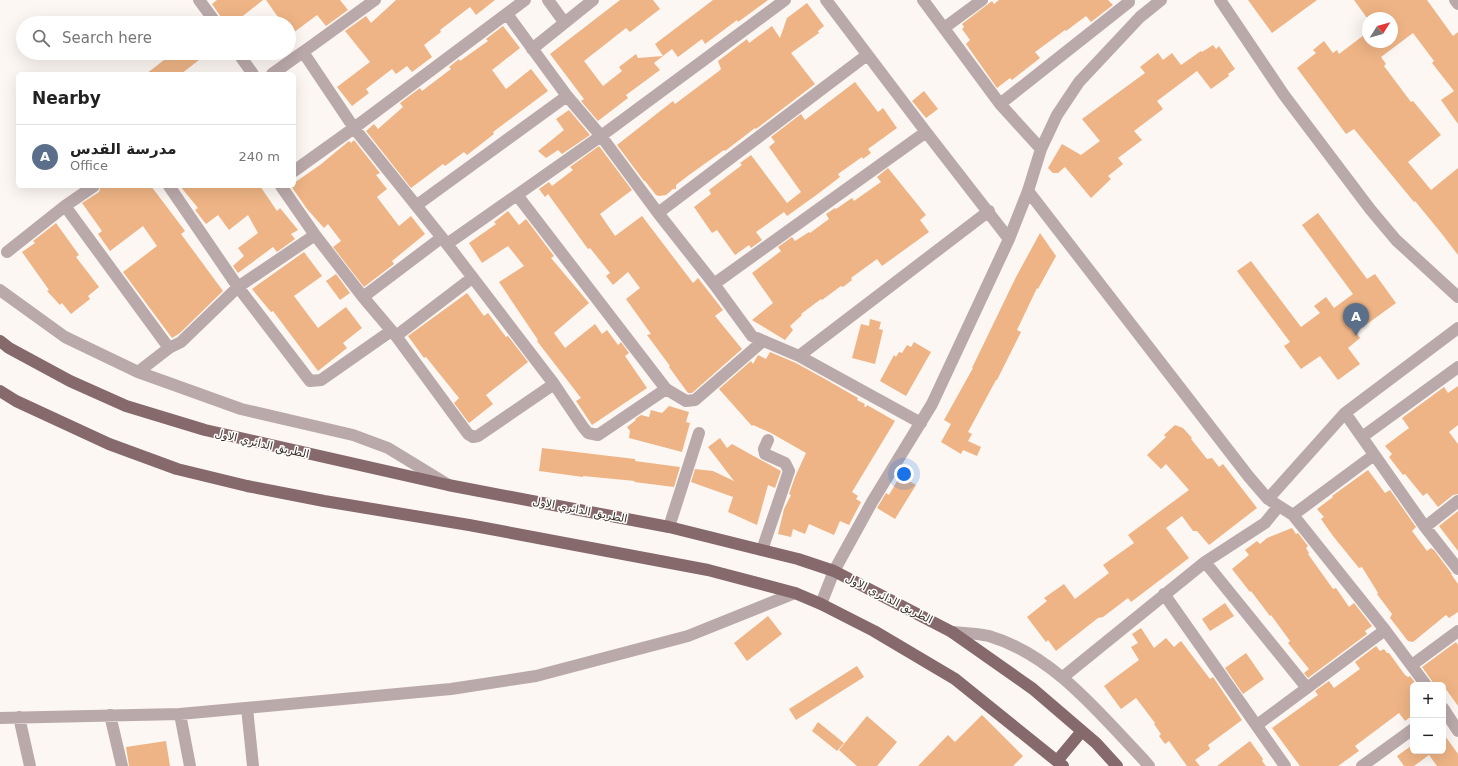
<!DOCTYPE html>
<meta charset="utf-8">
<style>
:root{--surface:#fff;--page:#f6f6f6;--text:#222;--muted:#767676;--line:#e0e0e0;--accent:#0b8043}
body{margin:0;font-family:"DejaVu Sans","Noto Naskh Arabic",sans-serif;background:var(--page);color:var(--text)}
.controls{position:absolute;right:12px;bottom:12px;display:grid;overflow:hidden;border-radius:6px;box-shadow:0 4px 16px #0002}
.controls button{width:36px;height:36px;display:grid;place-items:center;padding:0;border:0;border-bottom:1px solid var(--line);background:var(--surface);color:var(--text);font:20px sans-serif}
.compass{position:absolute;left:1362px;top:12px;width:36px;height:36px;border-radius:50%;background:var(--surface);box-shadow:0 4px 16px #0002;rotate:53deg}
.you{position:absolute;left:904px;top:474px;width:14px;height:14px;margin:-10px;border:3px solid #fff;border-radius:50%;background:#1a73e8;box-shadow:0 0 0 6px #1a73e833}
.badge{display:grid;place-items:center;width:26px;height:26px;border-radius:50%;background:var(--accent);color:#fff;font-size:13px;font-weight:700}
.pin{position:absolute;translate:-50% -33px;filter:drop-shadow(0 1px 2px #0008)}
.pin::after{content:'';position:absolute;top:21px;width:14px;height:12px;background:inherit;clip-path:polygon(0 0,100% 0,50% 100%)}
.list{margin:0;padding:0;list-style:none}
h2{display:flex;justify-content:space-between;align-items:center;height:52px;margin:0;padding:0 16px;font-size:17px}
h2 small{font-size:13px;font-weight:400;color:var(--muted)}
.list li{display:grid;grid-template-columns:26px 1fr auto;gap:12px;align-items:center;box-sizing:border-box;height:64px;padding:0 16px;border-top:1px solid var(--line)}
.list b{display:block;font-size:15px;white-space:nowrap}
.list p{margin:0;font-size:13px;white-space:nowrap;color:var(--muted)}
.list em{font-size:13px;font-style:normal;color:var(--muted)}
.icon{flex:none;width:22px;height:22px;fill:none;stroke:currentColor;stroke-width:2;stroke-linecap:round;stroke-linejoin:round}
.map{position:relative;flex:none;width:1458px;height:766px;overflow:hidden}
.search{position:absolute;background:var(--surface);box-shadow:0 4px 16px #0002;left:16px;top:16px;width:280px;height:44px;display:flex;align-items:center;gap:10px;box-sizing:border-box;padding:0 14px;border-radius:22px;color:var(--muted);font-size:15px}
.panel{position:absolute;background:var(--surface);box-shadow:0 4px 16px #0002;left:16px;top:72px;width:280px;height:116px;border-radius:6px}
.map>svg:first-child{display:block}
.building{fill:#eeb485}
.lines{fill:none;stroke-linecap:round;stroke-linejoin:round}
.minor{stroke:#baa9ab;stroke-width:12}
.major{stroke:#85696b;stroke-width:12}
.labels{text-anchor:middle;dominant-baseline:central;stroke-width:3;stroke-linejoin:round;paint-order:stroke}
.street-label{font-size:11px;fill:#392e26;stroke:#fff}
</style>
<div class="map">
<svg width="1458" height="766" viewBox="0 0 1458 766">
<rect width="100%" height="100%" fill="#fcf7f2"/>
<path class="building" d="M217 0H263L234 23H225L212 4Z
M266 0H340L348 10 326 26 317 15 289 36V23H282Z
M396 0H495L476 15 470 7 440 30 441 32 424 45 432 57 412 72 407 66 396 74 392 69 366 89 369 93 352 106 337 87 370 62 345 31 366 16 371 23Z
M620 0H653L660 9 630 32 626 28 584 61 603 86 622 71 619 67 636 54 638 58 663 56 655 44 713 0H768L738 22 737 20 705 44 702 39 678 57 672 49 654 63 660 70 626 95 628 98 598 121 581 101 584 99 550 54Z
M999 0H1108L1113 5 1091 22 1086 16 1066 31 1065 30 1035 52 1040 58 1012 80 1010 78 997 88 966 44 970 40 962 29 964 27 962 24 992 1 994 4Z
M1248 0H1317L1272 33Z
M1354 0H1427L1453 36 1458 32V124L1441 100 1454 91 1432 63 1434 61 1413 33 1381 57 1386 64 1384 66 1411 102 1413 101 1441 135 1408 162 1431 190 1458 168V255L1442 234 1415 201 1414 202 1354 129 1346 134 1297 68 1316 53 1313 50 1324 41 1333 53 1337 50 1339 54 1364 35 1368 42H1392V18H1367Z
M807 3 824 26 818 31 819 33 791 53 815 84 756 129 755 128 725 151 724 150 689 175 676 185V189H673L666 195 659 196 656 195 645 181H644L617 145 673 101 675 104 719 71 721 69 718 61 747 39 749 43 772 26 780 38 787 18Z
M503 26 520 48 492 70 506 89 531 69 548 91 493 132 494 134 467 155 464 152 445 166 443 164 411 188 366 131 374 124 378 129 403 107 400 103 420 88 422 91 451 69 449 67 459 59 460 61 488 41 486 39Z
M1213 45 1216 49 1219 46 1235 69 1228 74 1229 76 1211 89 1197 71 1157 101 1163 109 1134 131 1142 140 1118 158 1123 164 1108 176 1111 179 1091 198 1065 167 1058 173H1053L1048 168 1062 144 1081 155 1100 141 1082 119 1145 73 1140 67 1158 53 1163 60 1172 53 1181 65 1201 51 1202 52Z
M158 53H194L199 60 181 74H146L164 60Z
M855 82 878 112 883 108 897 128 868 149 871 153 863 159 862 157 838 174 840 177 815 196 787 216 784 212 756 232 762 240 751 248 749 245 735 255 717 230 712 233 694 207 711 194 709 190 742 165 740 163 751 155 787 203 801 192 769 147 775 142 771 137 801 114 805 120Z
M924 91 938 109 926 118 912 101Z
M569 110 590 135 562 154 558 150 546 158 538 151 564 130 556 119Z
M354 140 380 173 376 175 387 189 377 197 399 226 411 216 425 234 392 261 394 264 364 287 333 247 341 241 328 224 324 228 307 209 291 186H294V183L320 165 349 141 351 143Z
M599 146 632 190 600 214 615 236 642 216 693 283 698 278 723 310 715 316 742 349 692 393H688L669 367 670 366 647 335 651 334 626 299 640 288 628 272 613 285 606 276 610 273 590 248 588 249 548 194 545 197 539 189 549 182 552 186 573 170 570 167Z
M888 168 926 215 920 220 929 232 882 266 877 259 851 278 852 280 843 287 841 286 822 300 821 299 801 314 802 315 790 326 793 330 785 340 752 320 773 303 752 273 781 251 778 247 792 237 795 241 809 232 810 233 829 219 826 214 835 208 836 209 852 198 854 201 881 182 877 177Z
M101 186H151L185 231 181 234 223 291 180 333 172 338 123 272 157 246 143 226 110 251 98 234 102 231 82 203 99 192Z
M180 186H260L277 211 280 208 298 230 291 234 295 239 277 252 273 247 238 273 233 266 244 256 238 248 258 233 248 215 229 230 218 215 206 224 195 210 198 208Z
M508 211 519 225 526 219 554 256 551 258 589 303 554 333 565 348 595 324 602 334 607 330 618 345 621 342 629 353 625 356 647 388 592 425 576 401 581 398 537 341 538 340 499 282 524 266 508 246 482 263 469 243 496 224 494 222Z
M1318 213 1367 279 1375 274 1396 303 1356 332 1360 338 1348 348 1360 364 1338 380 1320 356 1301 369 1284 346 1290 342 1237 271 1251 261 1301 327 1320 313 1314 306 1326 297 1334 308 1353 294 1302 225Z
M56 223 79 255 76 257 99 287 88 296 90 299 71 314 62 303 60 305 47 291 49 290 22 252 35 243 33 241Z
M1040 233 1056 256 1038 289 1037 288 1017 330 1021 332 997 380H996L968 432 972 434 968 441 981 447 977 456 963 450 961 454 941 442 951 424 944 420 973 368H972L1016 277Z
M304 252 322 276 294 296 318 328 346 307 362 328 343 343 347 348 318 371 273 311 271 312 252 289Z
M336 274 350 293 340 300 326 281Z
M467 293 484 316 488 313 506 337 508 336 528 362 486 395 493 404 469 423 454 403 459 398 426 357 424 358 408 336Z
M870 319 881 322 879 329 883 330 875 364 852 358 861 324 869 326Z
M914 342 931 352 906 396 880 381 894 355 896 357 899 352 902 353 907 345 911 347Z
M770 352 796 363 825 379 858 398 857 400 865 404 864 406 866 407 867 405 895 421 852 492 858 496 856 499 861 502 849 525 840 521 834 535 809 524 805 534 793 529 791 537 778 534 784 509 791 495 789 494 795 477 806 453 771 433 753 425 752 426 719 389 751 361 753 364 758 355 766 359Z
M1458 386V425L1449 432 1458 444V494L1453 495 1438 507 1427 493 1423 496 1405 474 1403 475 1389 457 1392 454 1385 446 1409 428 1402 418 1444 387 1448 393Z
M669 406 689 412 686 422 690 423 682 452 629 438 630 431 627 427 636 420 635 419 641 415 649 417 651 410 662 413Z
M1175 425 1183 428 1192 438 1191 439 1207 459 1212 458 1219 467 1223 464 1257 508 1209 545 1197 531H1193L1182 516 1166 528 1189 558 1131 602 1128 598 1103 617 1098 618 1056 651 1048 640 1046 642 1027 617 1047 601 1044 598 1064 584 1075 599 1109 573 1103 565 1134 543 1128 535 1189 490 1166 464 1161 469 1147 455 1166 437 1164 435Z
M720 438 727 448 732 444 781 471 775 488 768 485 757 525 728 512 733 497 691 482 695 469 713 471 734 481 708 447Z
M542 448 635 459V461L680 467 674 487 634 482 635 481 583 476V477L539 471Z
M1368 470 1385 493 1390 490 1416 527 1412 531 1427 551 1431 548 1434 550 1452 574H1451L1458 584V612L1449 618 1446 615 1413 642 1408 641 1390 618 1392 614 1377 594 1378 593 1362 567 1359 568 1333 536 1321 519 1324 517 1317 509 1333 497 1332 496Z
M900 476 916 485 895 519 877 508 886 493 889 495Z
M1458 511V551L1439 526Z
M1292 528 1296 534 1298 533 1308 546 1306 548 1309 553 1308 554 1333 589 1336 588 1349 607 1354 603 1372 626 1365 631 1367 634 1308 678 1304 673 1309 669 1288 643 1290 641 1271 615 1270 616 1251 591 1250 592 1232 569 1249 555 1245 550 1257 541 1260 544 1267 538Z
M1225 603 1234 616 1210 631 1202 619Z
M768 616 782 634 747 661 734 643Z
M1141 628 1154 648 1166 638 1174 647 1181 641 1210 679 1213 677 1242 720 1208 745 1210 749 1195 760 1200 766H1187L1169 741 1165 744 1159 736 1161 734 1154 724 1155 723 1136 698 1121 709 1104 686 1139 660 1131 647 1138 643 1132 634Z
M1456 642 1458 645V706L1443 685H1433L1432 681 1422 667Z
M1376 646 1380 651 1384 649 1387 653H1389L1405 675 1408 677 1410 676 1417 685H1413V715L1405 721 1399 713 1355 746 1359 751 1338 766H1300L1272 728 1318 695 1315 691 1329 681 1334 688 1360 669 1355 662Z
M1246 653 1264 679 1243 694 1225 668Z
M857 666 864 677 796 720 789 709Z
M982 715 1023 756 1013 766H918L948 735 955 742Z
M867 716 897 742 877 766H857L839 750Z
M818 722 844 743 837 751 812 731Z
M1443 733 1458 754V766H1437L1429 755 1414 766H1404L1397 756 1411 746 1413 751H1443Z
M166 741 170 766H129L126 747Z
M1250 741 1263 759 1262 761 1266 766H1217Z"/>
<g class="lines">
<path class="minor" d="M199 0 216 23
M548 0 564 22
M826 0 926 132 1009 239
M923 0 1000 104 1041 149
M1220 0 1284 95 1370 209 1396 240 1458 297
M1455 0 1458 4
M507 14 567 96 601 136 658 213 714 284 752 336 799 356 921 423
M944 28 982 0
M532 49 593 0
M303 52 375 0
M238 53 253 74
M272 74 303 52 354 128 447 244 554 384 583 427 588 433 598 435 666 389 686 401 695 400 763 341
M1000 104 1129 2
M294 171 354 128 525 0
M94 186 65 206 169 348 138 372
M169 186 238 287 310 381 321 380 391 331
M281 186 315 235 363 297 396 336 468 434 473 437 478 436 554 384
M1028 191 1249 477 1268 499 1293 515 1385 630 1426 685
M517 195 666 389
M417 205 567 96
M658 213 867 55
M447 244 601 136 785 0
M7 252 65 206
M714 284 926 132
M0 290 65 337 138 372 241 409 353 435 388 448 447 484
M363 297 441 238
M396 336 472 278
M169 348 181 342 238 287 315 235
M799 356 989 211
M1345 413 1425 527 1458 569
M1362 437 1458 367
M1268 499 1345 413 1458 328
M1293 515 1374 455
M669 527 699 433
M1425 527 1458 501
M762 550 789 471 785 463 765 454 764 449 768 440
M1205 562 1307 688
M1164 594 1285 766
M821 604 834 571 872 502 932 404 1009 239 1028 191 1041 149 1057 115 1079 82 1140 17 1161 0
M952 632C964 633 977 633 989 636 1053 655 1098 712 1143 759L1149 766
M1412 665 1458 631
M1063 677 1205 562 1265 523 1278 507
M247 708 253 766
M1443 708 1458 731
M180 714 190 766
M110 715 122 766
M19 717 30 766
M0 718 180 714 451 689 536 676 688 636 795 593
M1257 725 1385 630
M1362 766 1413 729"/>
<path class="major" d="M0 341 9 348 70 381 126 406 205 430 448 485 669 527 798 559 834 571 952 632 1033 689 1096 743 1117 766
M0 391 16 401 109 444 177 469 247 486 324 501 469 525 708 570 795 593 821 604 874 631 955 679 1063 766
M1057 761 1082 731"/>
</g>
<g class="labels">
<g class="street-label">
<text transform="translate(262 444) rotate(13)">الطريق الدائري الاول</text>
<text transform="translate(580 510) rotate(11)">الطريق الدائري الاول</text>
<text transform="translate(889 599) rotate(27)">الطريق الدائري الاول</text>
</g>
</g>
</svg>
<div class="controls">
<button>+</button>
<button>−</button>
</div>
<svg class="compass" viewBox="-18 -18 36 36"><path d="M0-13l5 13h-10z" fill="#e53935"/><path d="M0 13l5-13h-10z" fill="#767676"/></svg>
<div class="you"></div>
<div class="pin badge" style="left:1356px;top:336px;background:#5c6f8a">A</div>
<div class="search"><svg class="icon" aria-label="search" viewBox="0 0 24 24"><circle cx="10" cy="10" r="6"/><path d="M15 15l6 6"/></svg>Search here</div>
<section class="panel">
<h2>Nearby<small></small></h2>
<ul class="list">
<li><span class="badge" style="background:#5c6f8a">A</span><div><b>مدرسة القدس</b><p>Office</p></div><em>240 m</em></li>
</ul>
</section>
</div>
